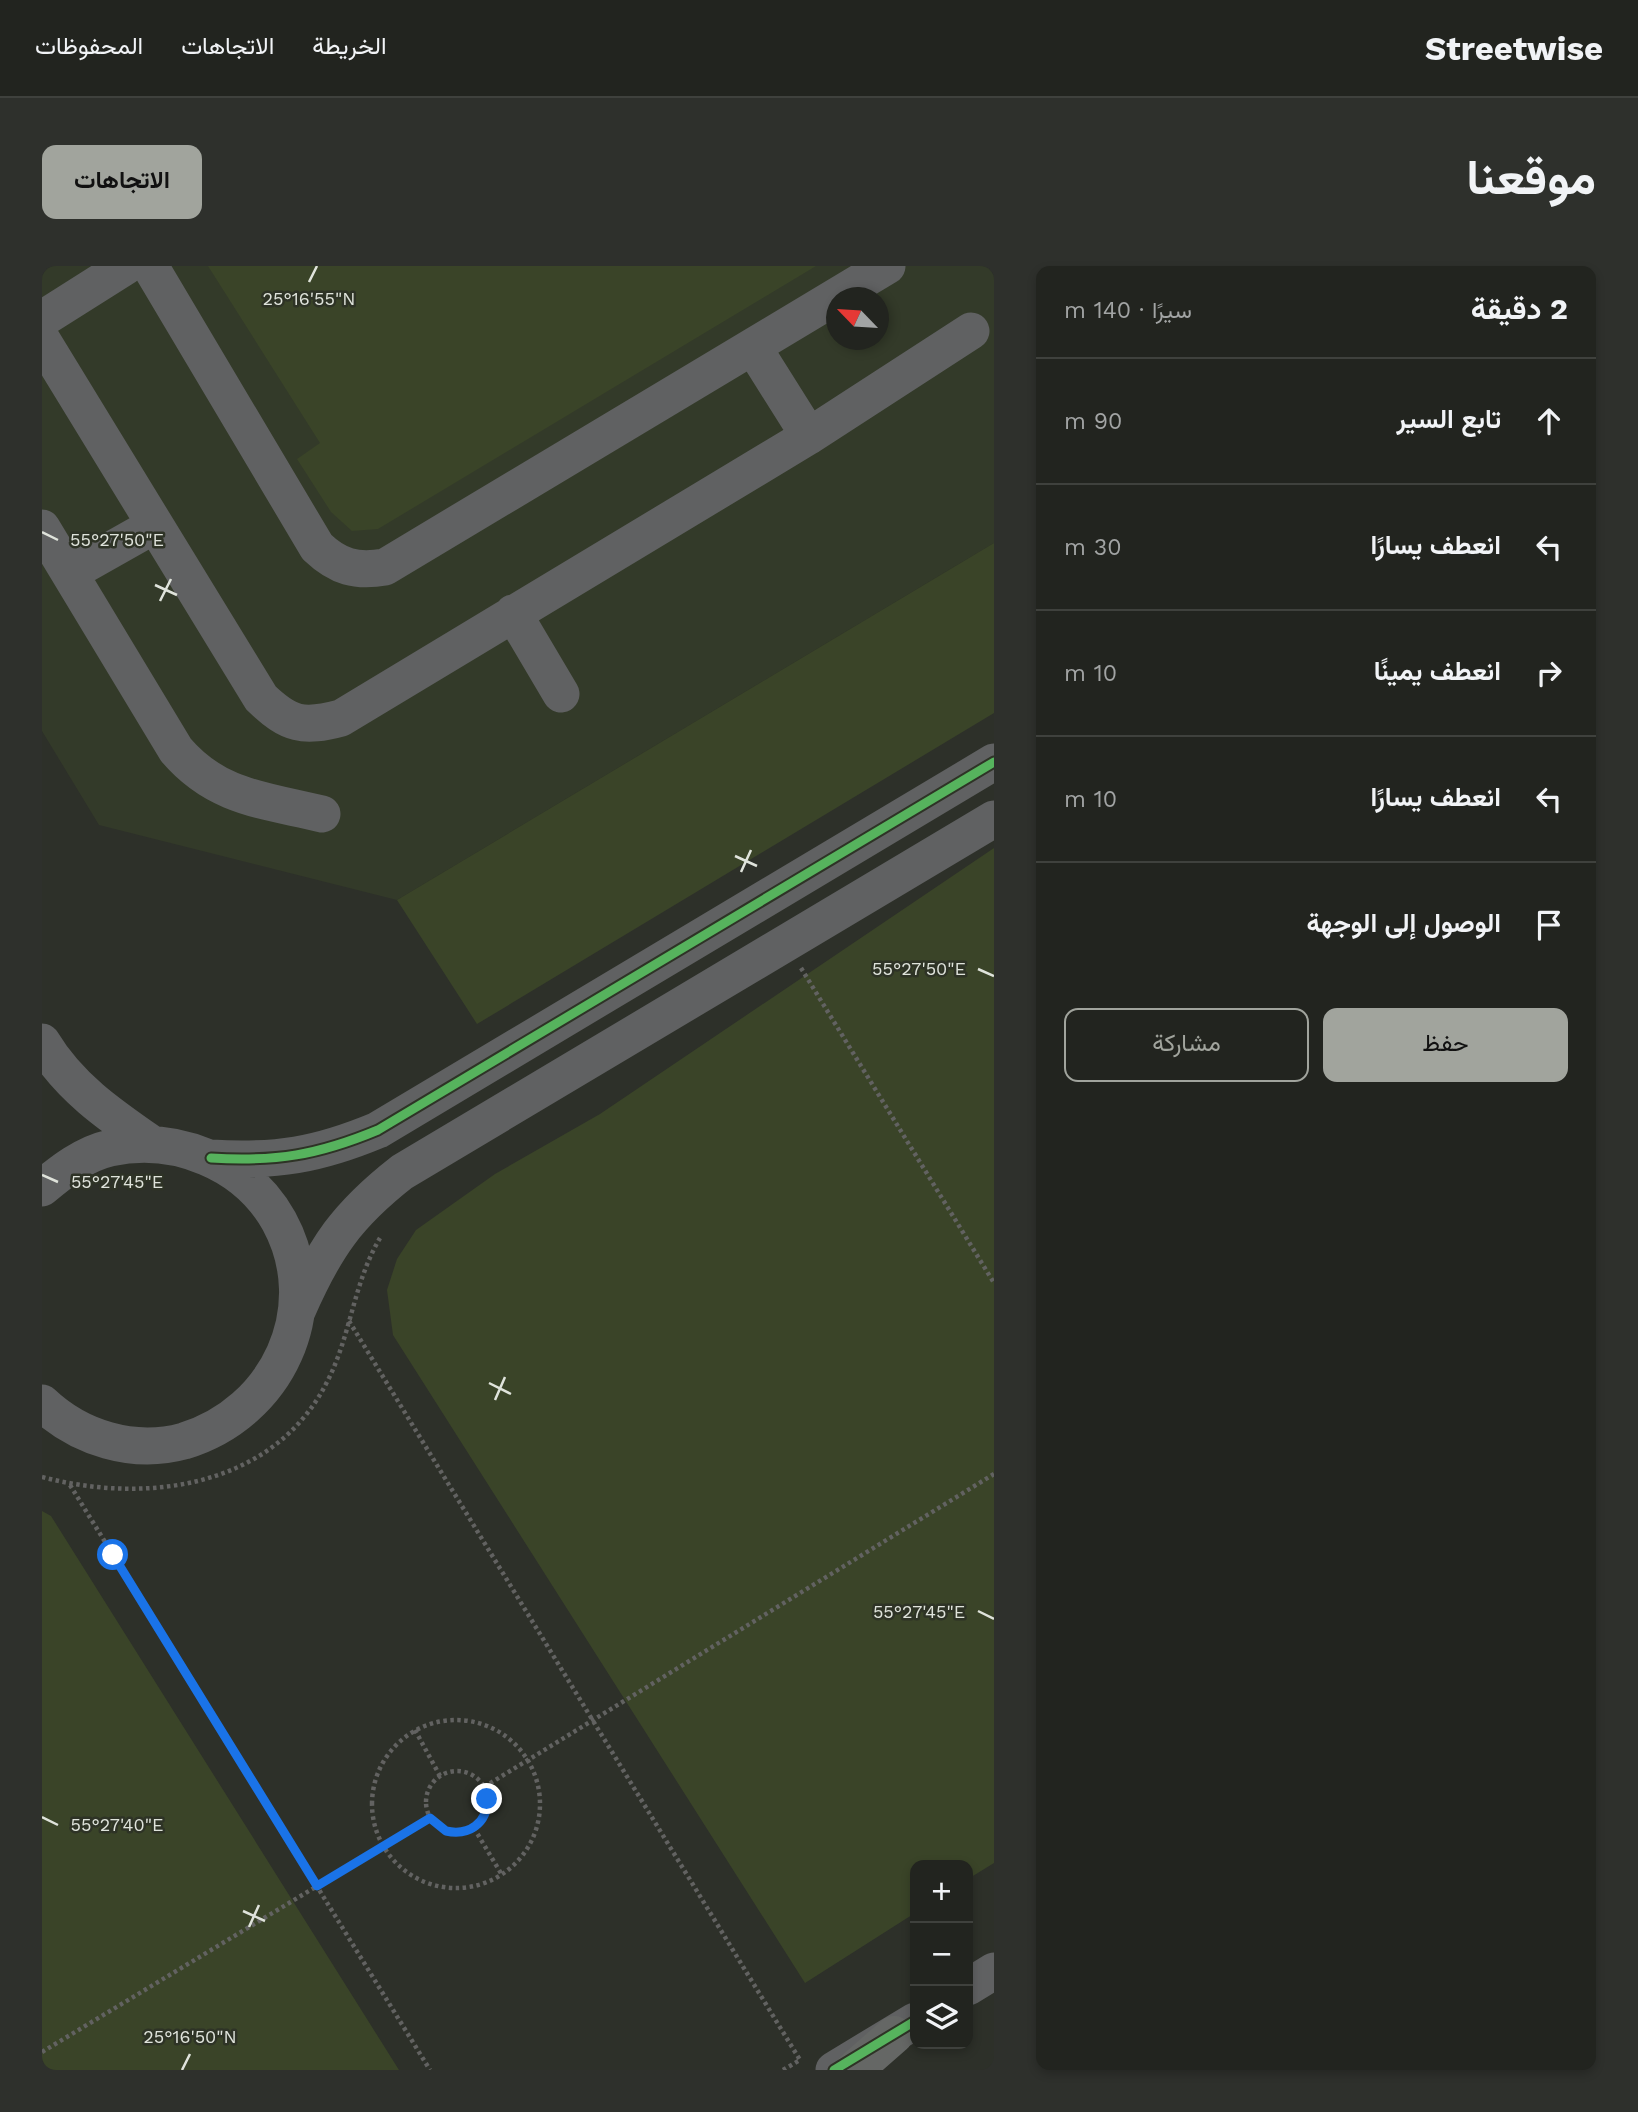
<!DOCTYPE html>
<html lang="ar">
<meta charset="utf-8">
<style>
:root{--surface:#22241f;--page:#2e302c;--text:#f1f3f6;--muted:#a2a4a4;--line:#3f413d;--accent:#a1a49d}
body{margin:0;font-family:"Work Sans",Vazirmatn,sans-serif;background:var(--page);color:var(--text);direction:rtl}
.controls{position:absolute;right:21px;bottom:21px;display:grid;overflow:hidden;border-radius:14px;box-shadow:0 4px 10px #0003}
.controls button{width:63px;height:63px;display:grid;place-items:center;padding:0;border:0;border-bottom:2px solid var(--line);background:var(--surface);color:var(--text);font:35px sans-serif}
.compass{position:absolute;left:784px;top:21px;width:63px;height:63px;border-radius:50%;background:var(--surface);box-shadow:0 4px 10px #0003;rotate:295deg}
.stop{position:absolute;width:21px;height:21px;margin:-16px;border:5px solid #1a73e8;border-radius:50%;background:#fff}
.stop.end{background:#1a73e8;border-color:#fff;box-shadow:0 2px 7px #0008}
.list{margin:0;padding:0;list-style:none}
h2{display:flex;justify-content:space-between;align-items:center;height:91px;margin:0;padding:0 28px;font-size:30px}
h2 small{font-size:23px;font-weight:400;color:var(--muted)}
.list li{display:grid;grid-template-columns:46px 1fr auto;gap:21px;align-items:center;box-sizing:border-box;height:126px;padding:0 28px;border-top:2px solid var(--line)}
.list b{display:block;font-size:26px;white-space:nowrap}
.list em{font-size:23px;font-style:normal;color:var(--muted)}
.actions{display:flex;gap:14px;padding:21px 28px}
.actions a{flex:1;padding:16px 0;border:2px solid var(--accent);border-radius:14px;text-align:center;font-size:24px;color:var(--accent)}
.actions .main{background:var(--accent);color:#111}
.icon{flex:none;width:38px;height:38px;fill:none;stroke:currentColor;stroke-width:2;stroke-linecap:round;stroke-linejoin:round}
.map{position:relative;flex:none;width:952px;height:1804px;overflow:hidden;direction:ltr;border-radius:14px}
header{display:flex;align-items:center;gap:42px;box-sizing:border-box;height:98px;padding:0 35px;background:var(--surface);border-bottom:2px solid var(--line)}
header strong{font-size:33px}
nav{display:flex;gap:38px;margin-inline-start:auto;font-size:24px}
.intro{display:flex;align-items:center;justify-content:space-between;box-sizing:border-box;height:168px;padding:0 42px}
h1{margin:0;font-size:49px}
.button{padding:18px 32px;border-radius:14px;background:var(--accent);color:#111;font-size:24px;font-weight:700}
main{display:flex;gap:42px;padding:0 42px}
aside{flex:1;background:var(--surface);border-radius:14px;box-shadow:0 4px 10px #0003}
.map>svg:first-child{display:block}
.built{fill:#333a29;fill-rule:evenodd}
.green{fill:#3a4428}
.lines{fill:none;stroke-linecap:round;stroke-linejoin:round}
.path{stroke:#626261;stroke-width:4.5;stroke-dasharray:3.5 3.5;stroke-linecap:butt}
.minor{stroke:#606162;stroke-width:37}
.highway{stroke:#656765;stroke-width:38}
.cycleway-casing{stroke:#2e3326;stroke-width:13}
.cycleway{stroke:#56b35d;stroke-width:9}
.route{stroke:#1a73e8;stroke-width:9}
.ticks{fill:none;stroke:#dfe3db;stroke-width:2.5}
.ticks-label{font-size:18px;text-anchor:middle;fill:#dfe3db;stroke:#2e3326;stroke-width:5;stroke-linejoin:round;paint-order:stroke}
</style>
<header>
<strong>Streetwise</strong>
<nav><a>الخريطة</a><a>الاتجاهات</a><a>المحفوظات</a></nav>
</header>
<div class="intro"><h1>موقعنا</h1><a class="button">الاتجاهات</a></div>
<main>
<aside>
<h2>2 دقيقة<small>سيرًا · 140 m</small></h2>
<ul class="list">
<li><svg class="icon" aria-label="ahead" viewBox="0 0 24 24"><path d="M12 20V5M6 11l6-6 6 6"/></svg><div><b>تابع السير</b></div><em>90 m</em></li>
<li><svg class="icon" aria-label="left" viewBox="0 0 24 24"><path d="M17 20v-9H6M10 6l-5 5 5 5"/></svg><div><b>انعطف يسارًا</b></div><em>30 m</em></li>
<li><svg class="icon" aria-label="right" viewBox="0 0 24 24"><path d="M7 20v-9h11M14 6l5 5-5 5"/></svg><div><b>انعطف يمينًا</b></div><em>10 m</em></li>
<li><svg class="icon" aria-label="left" viewBox="0 0 24 24"><path d="M17 20v-9H6M10 6l-5 5 5 5"/></svg><div><b>انعطف يسارًا</b></div><em>10 m</em></li>
<li><svg class="icon" aria-label="arrive" viewBox="0 0 24 24"><path d="M6 21V4h12l-3 4 3 4H6"/></svg><div><b>الوصول إلى الوجهة</b></div></li>
</ul>
<div class="actions"><a class="main">حفظ</a><a>مشاركة</a></div>
</aside>
<div class="map">
<svg width="952" height="1804" viewBox="0 0 952 1804">
<rect width="100%" height="100%" fill="#2d3029"/>
<path class="built" d="M0 0H952V277L355 634 57 559 0 465ZM794 32H836V74H794Z"/>
<path class="green" d="M166 0H774L336 263 310 265 289 246 255 193 278 177Z
M952 277V447L435 758 355 634Z
M952 582V1597L926 1613V1599H873V1647L763 1717 351 1069 345 1024 355 993 374 964 453 908 558 848Z
M0 1245 9 1250 357 1804H0Z"/>
<g class="lines">
<path class="path" d="M759 702 952 1017
M307 1055 758 1794
M0 1211C106 1239 235 1221 287 1112 309 1067 312 1016 338 972
M28 1219 388 1804
M330 1538a84 84 0 1 1 168 0a84 84 0 1 1-168 0Z
M373 1464 398 1510
M384 1536a31 31 0 1 1 62 0a31 31 0 1 1-62 0Z
M442 1521 952 1208
M432 1562 460 1609
M0 1786 388 1552
M741 1804 758 1794"/>
<path class="minor" d="M108 0 275 281C296 301 314 306 343 301L845 0
M0 53 84 0
M0 74 219 432C247 459 261 462 299 452L767 170 929 65
M711 81 767 170
M0 262 134 484C175 532 222 534 280 548
M28 307 113 259
M471 347 519 428
M0 776C27 821 68 849 110 878
M169 892C234 896 276 889 336 864L952 496
M0 922C20 905 42 888 68 882 133 868 204 896 237 955 285 1043 235 1147 142 1175 91 1189 37 1172 0 1137
M255 1045C283 981 305 949 360 906L952 553
M926 1721 952 1705
M792 1804 873 1755"/>
<path class="highway" d="M812 1804 852 1769"/>
<g class="cycleway-casing">
<path id="cycleway" d="M169 892C234 896 276 889 336 864L952 496
M792 1804 873 1755"/>
</g>
<use href="#cycleway" class="cycleway"/>
</g>
<g class="lines">
<path class="route" d="M71 1289 275 1620 388 1552 404 1565C427 1570 446 1557 445 1533"/>
</g>
<path class="ticks" d="M267 16 275 0M0 266 16 274M113 319 135 329M118 335 129 313M693 590 715 600M699 606 709 584M936 703 952 710M0 909 16 916M447 1117 469 1128M453 1134 463 1111M936 1345 952 1353M0 1551 16 1559M201 1645 223 1655M207 1661 217 1639M140 1804 148 1788"/>
<g class="ticks-label">
<text x="267" y="39">25°16'55"N</text>
<text x="75" y="280">55°27'50"E</text>
<text x="877" y="709">55°27'50"E</text>
<text x="75" y="922">55°27'45"E</text>
<text x="877" y="1352">55°27'45"E</text>
<text x="75" y="1565">55°27'40"E</text>
<text x="148" y="1777">25°16'50"N</text>
</g>
</svg>
<div class="controls">
<button>+</button>
<button>−</button>
<button><svg class="icon" aria-label="layers" viewBox="0 0 24 24"><path d="M12 4l9 5-9 5-9-5zM3 14l9 5 9-5"/></svg></button>
</div>
<svg class="compass" viewBox="-18 -18 36 36"><path d="M0-13l5 13h-10z" fill="#e53935"/><path d="M0 13l5-13h-10z" fill="#a2a4a4"/></svg>
<div class="stop" style="left:71px;top:1289px"></div>
<div class="stop end" style="left:445px;top:1533px"></div>
</div>
</main>
